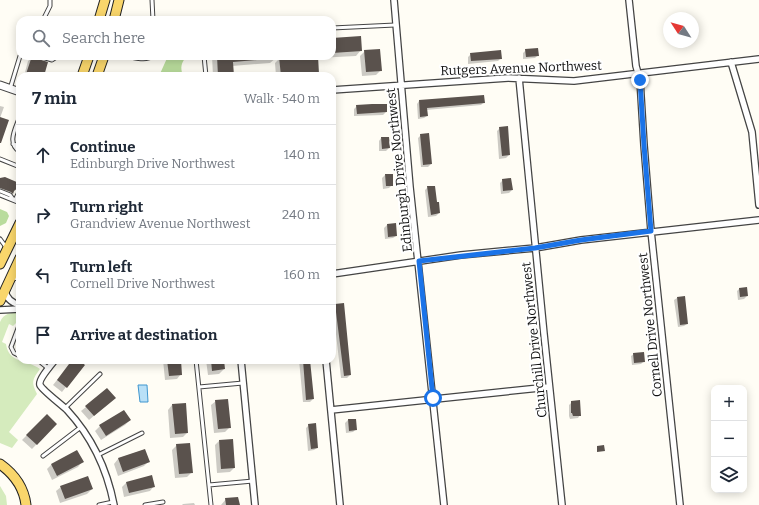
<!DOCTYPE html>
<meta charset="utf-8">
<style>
:root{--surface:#fff;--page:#f2f2f3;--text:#1f2937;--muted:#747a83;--line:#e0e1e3}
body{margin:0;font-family:Bitter,serif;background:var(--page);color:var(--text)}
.controls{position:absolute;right:12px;bottom:12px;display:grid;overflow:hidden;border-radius:8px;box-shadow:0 2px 10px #0003}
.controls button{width:36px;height:36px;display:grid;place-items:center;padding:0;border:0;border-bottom:1px solid var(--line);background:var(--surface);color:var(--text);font:20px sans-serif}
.compass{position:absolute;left:663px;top:12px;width:36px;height:36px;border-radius:50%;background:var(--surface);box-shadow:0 2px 10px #0003;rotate:306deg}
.stop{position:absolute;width:12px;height:12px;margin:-9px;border:3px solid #1a73e8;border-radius:50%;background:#fff}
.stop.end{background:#1a73e8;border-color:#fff;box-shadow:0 1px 4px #0008}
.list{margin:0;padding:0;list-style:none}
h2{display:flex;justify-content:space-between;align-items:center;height:52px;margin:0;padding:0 16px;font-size:17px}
h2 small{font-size:13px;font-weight:400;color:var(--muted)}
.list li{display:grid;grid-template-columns:26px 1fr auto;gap:12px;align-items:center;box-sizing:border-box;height:60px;padding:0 16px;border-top:1px solid var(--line)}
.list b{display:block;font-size:15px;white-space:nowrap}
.list p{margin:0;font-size:13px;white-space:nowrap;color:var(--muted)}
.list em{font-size:13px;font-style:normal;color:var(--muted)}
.icon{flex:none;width:22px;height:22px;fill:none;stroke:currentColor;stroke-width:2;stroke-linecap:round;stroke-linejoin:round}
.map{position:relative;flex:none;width:759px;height:505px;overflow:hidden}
.search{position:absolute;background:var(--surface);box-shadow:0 2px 10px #0003;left:16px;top:16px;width:320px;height:44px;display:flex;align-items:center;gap:10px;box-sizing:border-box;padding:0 14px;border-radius:12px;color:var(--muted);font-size:15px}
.panel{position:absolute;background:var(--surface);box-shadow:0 2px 10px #0003;left:16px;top:72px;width:320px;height:292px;border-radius:12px}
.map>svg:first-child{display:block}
.green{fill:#d5ebbd}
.forest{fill:#b9dc9c}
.water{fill:#b9e0f7;stroke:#3f96cf}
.shadow{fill:#0003}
.building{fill:#5a524d}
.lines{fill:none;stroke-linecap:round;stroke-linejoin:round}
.service-casing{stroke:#444;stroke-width:5}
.minor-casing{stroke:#444;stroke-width:8}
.tertiary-casing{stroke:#444;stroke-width:9}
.primary-casing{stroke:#222;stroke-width:11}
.service{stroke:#fff;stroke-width:3}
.minor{stroke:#fff;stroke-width:5.5}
.tertiary{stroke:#fff;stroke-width:7}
.primary{stroke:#f9d66b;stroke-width:9}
.route{stroke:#1a73e8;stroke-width:5}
.labels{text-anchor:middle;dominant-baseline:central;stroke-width:4;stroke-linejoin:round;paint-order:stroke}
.street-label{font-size:13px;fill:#111;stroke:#fff}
</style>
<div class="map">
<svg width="759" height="505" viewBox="0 0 759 505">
<rect width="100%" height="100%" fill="#fffdf5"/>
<path class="green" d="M20 312V319L13 326 9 324 2 342 6 344C9 364 27 359 40 369 32 380 31 382 37 394L9 432 18 440 12 448 0 443V322C4 313 10 313 20 312Z
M0 486 6 496 7 505H0Z"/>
<path class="forest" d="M168 56H187C181 63 180 67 183 76H159Z
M0 209 7 212 9 216 6 223 0 226Z"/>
<path class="water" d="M138 385H147L148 402H140Z"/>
<path class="shadow" d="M332 39 361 50 356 56 317 58 318 74 316 76H276L275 63 280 58 287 56H332Z
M526 50 538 55 535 58 523 59V53Z
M365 51 381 70 376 75 362 76 360 56Z
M471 54 501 58 498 61 468 64V57Z
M34 56H43L41 58 36 57 43 76H24L28 61Z
M212 56H275L276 58 270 63 232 66 233 76H213Z
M419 101 484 102 481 105 426 110 427 116 424 118 418 119 417 104Z
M0 106 4 107 0 118Z
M357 106 386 112 383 115 354 116V109Z
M500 128 509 155 506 158 499 159 497 131Z
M421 135 431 164 428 167H421L418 138Z
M381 138 389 148 386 151H379V141Z
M385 175 392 185 389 188 383 189 382 178Z
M0 179 14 191 9 198 0 193Z
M503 180 512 190 509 193 501 194 500 183Z
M428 187 439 213 436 216 428 217 425 190Z
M387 225 396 236 393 238 385 239 384 228Z
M740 288H746L747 296 744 299 738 300 737 291Z
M677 298 687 324 684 326 678 327 674 300Z
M336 305 350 375 347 378H341L333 308Z
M634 354 644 361 641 364 632 365 631 356Z
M73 360H77L66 387 62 392 53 385Z
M163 360H180L181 374 177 379 165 380Z
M206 360H223L224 369 219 374 208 375Z
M299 360H309L313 399 310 402H303Z
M216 401 230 427 225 432 214 433 211 405Z
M110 402 89 420 81 411 86 407Z
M572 402 580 415 578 418 570 419 569 416V405Z
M172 405 187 433 183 437 170 438 168 410Z
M47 415 56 424 32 449 22 440Z
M130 420 125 425 101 440 95 431 100 426Z
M348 420H355L356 429 353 432 346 433 345 423Z
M309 425 317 448 314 450 308 451 306 428Z
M219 441 234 468 230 472 217 473 215 445Z
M177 445 192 472 187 477 175 478 172 450Z
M144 450 148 462 144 466 118 476 114 464 118 459Z
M82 462 78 467 52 480 47 469 51 465Z
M126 483 154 486 150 491 124 497 122 487Z
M61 487 92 489 87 494 60 503 56 491Z
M226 499 239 505H221Z
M194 503 195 505H182L183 504Z"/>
<path class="building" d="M361 36 362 51 332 53V38Z
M538 48 539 56 526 57 525 49Z
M380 49 382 71 366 72 364 50Z
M501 50 502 59 471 61 470 53Z
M32 56 35 58 36 56 38 59 48 62 44 76H32L26 74Z
M217 56H256L257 60 233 62 234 76H218Z
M286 56H318L319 74 281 76 279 57Z
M484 95 485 103 427 108 428 116 420 117 419 100Z
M372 104H387V112L357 114 356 105Z
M0 117 9 120 1 143H0Z
M508 126 510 155 502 156 499 127Z
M429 133 432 164 423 165 420 134Z
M381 137H389L390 148 382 149Z
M385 174H393V186H386Z
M5 177 19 183V187L14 191 13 194 11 192 0 188V178Z
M511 178 513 190 503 191 502 179Z
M427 186H435L437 202H439L440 213 431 215Z
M396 223 397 236 388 237 387 224Z
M747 287 748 296 740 297 739 288Z
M685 296 688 324 680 325 677 297Z
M344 303 351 375 344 376 335 304Z
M644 352 645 362 634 363 633 353Z
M72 360H79L85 365 67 388 57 380Z
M167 360H181L182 375 169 376Z
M211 360H224L225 369 212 371Z
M303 360H310L314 399 306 400Z
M107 388 116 398 94 416 85 406Z
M228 399 231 428 218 429 215 400Z
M580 400 581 416H573L572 413H571V401Z
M186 403 188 433 175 434 172 404Z
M124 410 131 420 106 436 99 425Z
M47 414 57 424 37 445 26 435Z
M348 419H356L357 430 349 431Z
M316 423 318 448 311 449 308 424Z
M233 439 235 468 221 469 219 440Z
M190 443 193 473 179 474 176 444Z
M604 445 605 451 597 452V446Z
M145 449 150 462 123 472 118 458Z
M77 450 84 462 57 476 51 464Z
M152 475 155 487 129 493 126 482Z
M88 476 93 489 65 499 60 486Z
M238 497 240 505H226L225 498Z"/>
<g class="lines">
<g class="service-casing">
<path id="service" d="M152 0 153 20
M43 20 50 6V0
M332 28 395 25
M39 56 52 60 58 56
M49 56H55
M58 56 63 57 64 56
M127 56C135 58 146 61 154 56
M204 56 206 76
M10 89 20 56
M20 116C16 128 6 143 20 152
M13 144 20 146
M0 159 20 167
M0 191 10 195 13 199
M0 195 20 203
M15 200 20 190
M0 239 6 247
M12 277 20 280
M20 323 11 347 14 353 20 356
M30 360 35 361 38 360
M38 360 49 369
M196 360 211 505
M199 387 243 383
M65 408 100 374
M98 455 142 433
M43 456 81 427
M209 485 253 481
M99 505 113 502
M145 505 163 502"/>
</g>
<g class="minor-casing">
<path id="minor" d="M394 0 410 187 444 505
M629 0 636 66 640 80 644 145 651 231 680 505
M731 62 752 132 759 205
M519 78 544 334 562 505
M332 90 508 78 574 81 759 59
M332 274 461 255 535 248 581 240 759 220
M5 290C6 298 12 303 20 305
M0 310 20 309
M55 360C51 365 38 380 40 385 42 390 62 405 67 410 92 437 107 469 114 505
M241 360 255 505
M326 360 340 505
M331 410 549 387"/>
</g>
<g class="tertiary-casing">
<path id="tertiary" d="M0 85 20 92"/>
</g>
<g class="primary-casing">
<path id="primary" d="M99 20 105 0
M114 20 119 0
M82 76 89 56
M97 76 104 56
M0 264 20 223
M0 301 20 258
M0 464C14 474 24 488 26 505"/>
</g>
<use href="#service" class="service"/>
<use href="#minor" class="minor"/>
<use href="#tertiary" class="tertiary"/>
<use href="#primary" class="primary"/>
</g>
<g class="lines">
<path class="route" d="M433 398 419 261 535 248 581 240 651 231 644 145 640 80"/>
</g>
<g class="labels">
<g class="street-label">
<text transform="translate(521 68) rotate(-2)">Rutgers Avenue Northwest</text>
<text transform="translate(399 170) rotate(-96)">Edinburgh Drive Northwest</text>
<text transform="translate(650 325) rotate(-96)">Cornell Drive Northwest</text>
<text transform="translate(534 340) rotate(-96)">Churchill Drive Northwest</text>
</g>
</g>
</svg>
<div class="controls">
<button>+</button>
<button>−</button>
<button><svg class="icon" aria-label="layers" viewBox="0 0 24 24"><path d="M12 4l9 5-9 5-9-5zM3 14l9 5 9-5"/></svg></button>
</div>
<svg class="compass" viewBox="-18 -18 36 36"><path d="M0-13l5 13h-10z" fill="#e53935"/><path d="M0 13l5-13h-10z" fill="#747a83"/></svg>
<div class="stop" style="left:433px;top:398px"></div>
<div class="stop end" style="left:640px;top:80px"></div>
<div class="search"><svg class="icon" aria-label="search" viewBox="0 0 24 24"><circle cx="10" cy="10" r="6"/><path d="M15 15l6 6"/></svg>Search here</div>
<section class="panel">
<h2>7 min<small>Walk · 540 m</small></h2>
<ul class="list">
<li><svg class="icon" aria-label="ahead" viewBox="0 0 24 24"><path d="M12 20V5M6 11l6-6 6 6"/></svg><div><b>Continue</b><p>Edinburgh Drive Northwest</p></div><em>140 m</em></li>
<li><svg class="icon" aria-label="right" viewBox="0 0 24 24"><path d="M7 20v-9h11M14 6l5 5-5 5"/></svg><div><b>Turn right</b><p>Grandview Avenue Northwest</p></div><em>240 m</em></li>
<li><svg class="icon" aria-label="left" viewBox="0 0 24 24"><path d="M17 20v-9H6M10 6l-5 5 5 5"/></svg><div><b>Turn left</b><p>Cornell Drive Northwest</p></div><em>160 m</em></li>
<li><svg class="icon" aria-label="arrive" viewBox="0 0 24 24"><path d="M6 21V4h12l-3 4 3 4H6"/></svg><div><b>Arrive at destination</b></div></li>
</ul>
</section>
</div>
